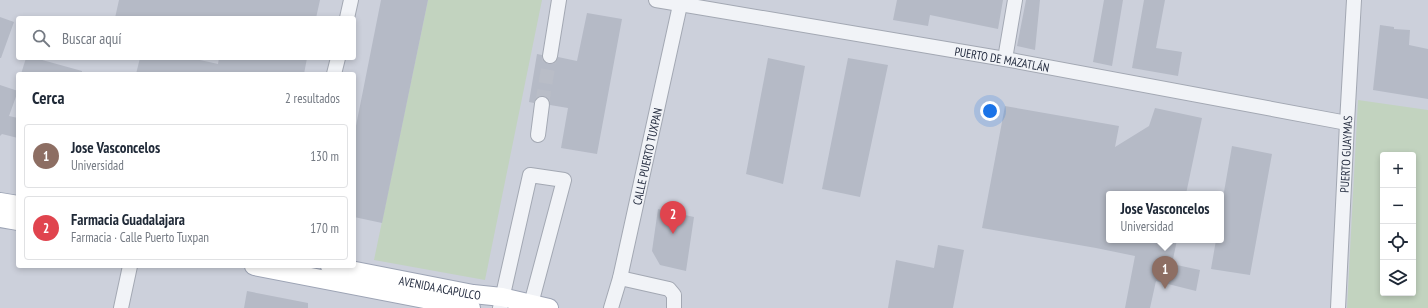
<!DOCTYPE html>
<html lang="es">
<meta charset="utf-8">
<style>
:root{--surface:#fff;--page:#f2f2f3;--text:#1f2937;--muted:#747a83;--line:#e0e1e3;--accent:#db2777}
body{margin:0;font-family:"PT Sans Narrow",sans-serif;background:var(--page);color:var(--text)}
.controls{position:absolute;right:12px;bottom:12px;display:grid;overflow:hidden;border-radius:4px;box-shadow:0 2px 6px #0003}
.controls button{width:36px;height:36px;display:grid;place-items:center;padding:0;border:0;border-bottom:1px solid var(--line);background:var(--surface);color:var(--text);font:20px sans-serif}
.you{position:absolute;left:990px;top:111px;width:14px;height:14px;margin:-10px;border:3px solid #fff;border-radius:50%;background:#1a73e8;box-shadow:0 0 0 6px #1a73e833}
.badge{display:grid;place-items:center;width:26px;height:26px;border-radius:50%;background:var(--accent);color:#fff;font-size:13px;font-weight:700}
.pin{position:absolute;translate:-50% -33px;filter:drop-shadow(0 1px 2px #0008)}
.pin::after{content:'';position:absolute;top:21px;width:14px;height:12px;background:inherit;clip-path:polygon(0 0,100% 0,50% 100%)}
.popup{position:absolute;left:1106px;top:191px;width:118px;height:52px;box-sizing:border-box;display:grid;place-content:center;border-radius:4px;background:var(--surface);filter:drop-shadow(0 1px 3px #0005);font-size:13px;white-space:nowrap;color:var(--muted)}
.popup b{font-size:15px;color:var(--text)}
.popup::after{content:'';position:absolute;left:50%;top:100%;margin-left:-8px;border:8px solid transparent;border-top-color:var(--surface)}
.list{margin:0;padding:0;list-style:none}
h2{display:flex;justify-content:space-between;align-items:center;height:52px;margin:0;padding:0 16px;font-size:17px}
h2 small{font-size:13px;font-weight:400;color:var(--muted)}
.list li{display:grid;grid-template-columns:26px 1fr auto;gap:12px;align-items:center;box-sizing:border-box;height:64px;margin:0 8px 8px;padding:0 8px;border:1px solid var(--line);border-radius:4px}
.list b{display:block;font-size:15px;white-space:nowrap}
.list p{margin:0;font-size:13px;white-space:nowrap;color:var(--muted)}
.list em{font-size:13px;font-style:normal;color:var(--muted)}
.icon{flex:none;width:22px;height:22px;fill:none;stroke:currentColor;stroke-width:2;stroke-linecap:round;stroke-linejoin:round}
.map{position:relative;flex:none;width:1428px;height:308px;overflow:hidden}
.search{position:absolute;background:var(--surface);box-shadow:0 2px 6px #0003;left:16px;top:16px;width:340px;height:44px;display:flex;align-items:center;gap:10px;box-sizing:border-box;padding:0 14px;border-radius:4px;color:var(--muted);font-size:15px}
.panel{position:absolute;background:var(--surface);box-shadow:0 2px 6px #0003;left:16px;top:72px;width:340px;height:196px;border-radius:4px}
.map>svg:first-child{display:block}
.built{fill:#ccd0db;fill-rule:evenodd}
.green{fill:#c2d3bf;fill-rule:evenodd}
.building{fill:#b5bac6}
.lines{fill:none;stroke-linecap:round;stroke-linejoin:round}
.minor-tunnel{stroke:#b9bdc7;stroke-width:14;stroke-dasharray:14 7;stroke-linecap:butt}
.minor-casing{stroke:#a3a8b3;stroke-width:16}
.major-casing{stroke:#9da4b5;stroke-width:20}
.minor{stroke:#f1f3f7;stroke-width:14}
.major{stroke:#fff;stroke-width:18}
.labels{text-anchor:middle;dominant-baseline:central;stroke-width:3;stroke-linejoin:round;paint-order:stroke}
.street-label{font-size:12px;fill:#262e41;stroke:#eef1f6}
</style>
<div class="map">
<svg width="1428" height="308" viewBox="0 0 1428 308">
<rect width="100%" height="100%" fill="#dee1e9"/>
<path class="built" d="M0 0H1428V308H0ZM18 18H354V58H18ZM18 74H354V266H18ZM1383 155H1413V293H1383ZM1109 194H1221V240H1109Z"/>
<path class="green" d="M428 0H542L485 280 374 260Z
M1358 100 1428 110V308H1347ZM1383 155H1413V293H1383Z"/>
<path class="building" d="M119 0H320L316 18H115Z
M381 0H428L382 223 354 217V136Z
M897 0H1003L998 29 930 15 928 26 893 20Z
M1026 0H1040L1035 50 1017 46Z
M1104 0H1123L1112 66 1093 62Z
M1144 0H1165L1156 48 1182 52 1178 76 1132 68Z
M587 13 622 19 597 154 561 148 568 108 550 105V100L543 96H538L534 103 529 102 537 54 542 55V59L548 64H553L558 57 577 61Z
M0 17 14 22 1 58H0Z
M1380 25 1394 27V29L1410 30 1409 45 1428 49V99L1373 90Z
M26 58H35L82 71V74H21Z
M140 58H191L218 64 219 58H307L304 74H136Z
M768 58 805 66 783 184 746 174Z
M848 58 888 65 860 197 822 189Z
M0 85 18 91 9 116 18 118V138L2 134 0 136Z
M1005 106 1119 126 1115 147 1149 126 1155 108 1202 118 1186 194H1109V240H1177L1172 264 1200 270 1196 291 1156 281 1150 308H1125L1135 256 1096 248 982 228Z
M1232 146 1272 154 1250 275 1211 269 1216 240H1221V209Z
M658 209 694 217 686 271 660 265 652 251Z
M938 245 964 250 953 308H888L896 260 934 268Z
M247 291 308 303V308H244Z"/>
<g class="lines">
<path class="minor-tunnel" d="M542 104 550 56"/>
<g class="minor-casing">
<g id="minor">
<path id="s1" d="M656 0 1005 59 1347 123"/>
<path d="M347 18 351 0"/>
<path d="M550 56 559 0"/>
<path d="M1005 59 1015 0"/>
<path d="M334 74 338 58"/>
<path d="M538 135 542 104"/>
<path d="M620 278 669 289 674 295V308"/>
<path d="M121 308 130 266"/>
<path d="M500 308 530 175 564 180 531 304"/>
<path id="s2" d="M611 308 620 278 680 5"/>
<path id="s3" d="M1338 308 1347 123 1354 0"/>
</g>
</g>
<g class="major-casing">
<g id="major">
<path d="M0 202 18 205"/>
<path d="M0 218 18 221"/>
<path d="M254 266 471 308"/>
<path id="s4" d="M330 266 473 294 502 297 549 308"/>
</g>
</g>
<use href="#minor" class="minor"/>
<use href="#major" class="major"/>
</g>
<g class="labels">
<g class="street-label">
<text stroke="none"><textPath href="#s1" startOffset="351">PUERTO DE MAZATLÁN</textPath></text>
<text stroke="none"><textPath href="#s3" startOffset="154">PUERTO GUAYMAS</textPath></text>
<text stroke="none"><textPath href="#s2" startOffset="156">CALLE PUERTO TUXPAN</textPath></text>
<text stroke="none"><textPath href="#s4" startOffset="112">AVENIDA ACAPULCO</textPath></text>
</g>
</g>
</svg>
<div class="controls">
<button>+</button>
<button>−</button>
<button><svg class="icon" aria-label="locate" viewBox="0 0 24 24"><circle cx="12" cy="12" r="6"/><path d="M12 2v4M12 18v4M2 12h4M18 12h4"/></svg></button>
<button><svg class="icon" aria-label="layers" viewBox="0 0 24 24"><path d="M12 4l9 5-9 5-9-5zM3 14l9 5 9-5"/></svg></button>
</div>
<div class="you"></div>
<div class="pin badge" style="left:1165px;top:289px;background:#8d6e63">1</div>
<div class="popup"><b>Jose Vasconcelos</b>Universidad</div>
<div class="pin badge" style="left:673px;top:234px;background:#e0444e">2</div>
<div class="search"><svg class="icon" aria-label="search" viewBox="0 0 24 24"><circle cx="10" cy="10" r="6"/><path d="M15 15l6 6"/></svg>Buscar aquí</div>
<section class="panel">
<h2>Cerca<small>2 resultados</small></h2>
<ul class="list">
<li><span class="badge" style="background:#8d6e63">1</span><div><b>Jose Vasconcelos</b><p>Universidad</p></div><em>130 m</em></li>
<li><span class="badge" style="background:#e0444e">2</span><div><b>Farmacia Guadalajara</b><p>Farmacia · Calle Puerto Tuxpan</p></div><em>170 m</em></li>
</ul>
</section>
</div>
